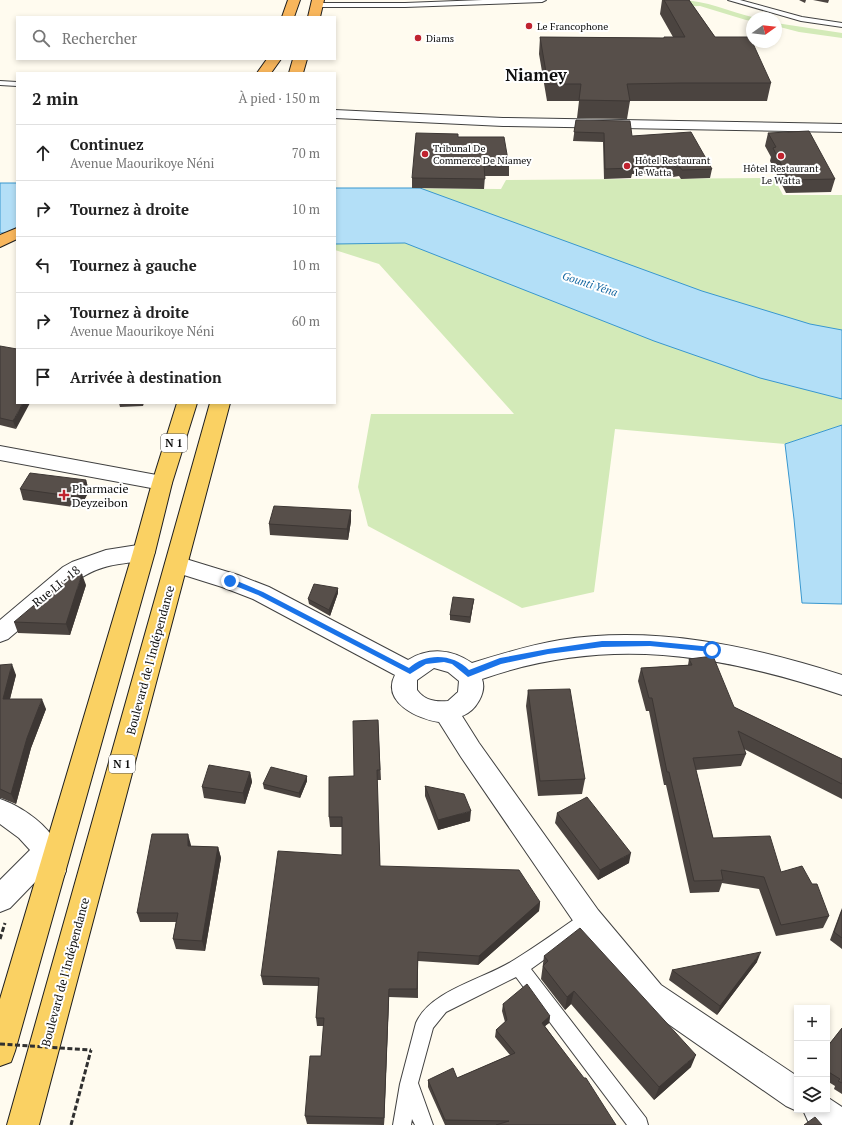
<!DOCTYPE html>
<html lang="fr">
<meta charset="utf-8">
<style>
:root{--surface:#fff;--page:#f2f2f2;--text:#222;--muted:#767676;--line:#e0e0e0}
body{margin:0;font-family:"PT Serif",serif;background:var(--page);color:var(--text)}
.controls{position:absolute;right:12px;bottom:12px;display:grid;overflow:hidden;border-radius:0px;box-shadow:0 2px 6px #0003}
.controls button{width:36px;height:36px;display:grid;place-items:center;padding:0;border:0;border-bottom:1px solid var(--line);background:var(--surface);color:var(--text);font:20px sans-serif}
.compass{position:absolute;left:746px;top:12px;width:36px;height:36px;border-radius:50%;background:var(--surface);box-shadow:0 2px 6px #0003;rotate:75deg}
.stop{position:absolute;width:12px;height:12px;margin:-9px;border:3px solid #1a73e8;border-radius:50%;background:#fff}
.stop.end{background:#1a73e8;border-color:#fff;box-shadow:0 1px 4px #0008}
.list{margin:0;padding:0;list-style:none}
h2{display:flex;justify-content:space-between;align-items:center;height:52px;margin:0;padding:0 16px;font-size:17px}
h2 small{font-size:13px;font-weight:400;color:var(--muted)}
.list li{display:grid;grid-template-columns:26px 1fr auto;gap:12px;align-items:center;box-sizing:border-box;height:56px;padding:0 16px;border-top:1px solid var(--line)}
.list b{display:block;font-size:15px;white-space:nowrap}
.list p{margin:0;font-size:13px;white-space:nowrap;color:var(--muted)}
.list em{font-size:13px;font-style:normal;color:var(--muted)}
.icon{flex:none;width:22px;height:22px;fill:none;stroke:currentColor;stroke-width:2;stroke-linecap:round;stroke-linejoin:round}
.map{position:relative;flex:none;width:842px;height:1125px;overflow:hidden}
.search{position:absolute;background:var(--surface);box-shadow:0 2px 6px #0003;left:16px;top:16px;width:320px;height:44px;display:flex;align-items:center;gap:10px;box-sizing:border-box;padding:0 14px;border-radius:0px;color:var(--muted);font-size:15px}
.panel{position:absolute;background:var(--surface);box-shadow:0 2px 6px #0003;left:16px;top:72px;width:320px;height:332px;border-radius:0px}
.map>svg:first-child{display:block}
.green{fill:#d3eab8}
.water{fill:#b3dff7;stroke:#3897cf}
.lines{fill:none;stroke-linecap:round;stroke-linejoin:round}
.service-casing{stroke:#414141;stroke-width:2}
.minor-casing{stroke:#414141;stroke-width:2}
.tertiary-casing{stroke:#414141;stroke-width:2}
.primary-casing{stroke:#1f1f1f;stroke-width:2}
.trunk-casing{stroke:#1f1f1f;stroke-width:2}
.path{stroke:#303030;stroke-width:3;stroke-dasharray:5 2.5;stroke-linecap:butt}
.service{fill:#fff;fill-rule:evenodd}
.minor{fill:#fff;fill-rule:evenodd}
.tertiary{fill:#fff;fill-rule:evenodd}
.primary{fill:#fad163;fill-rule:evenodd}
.trunk{fill:#f8b65c;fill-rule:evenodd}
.path-bridge{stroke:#303030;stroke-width:3;stroke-dasharray:5 2.5;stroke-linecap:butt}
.wall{fill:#4b4440}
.shaded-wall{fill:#3d3734}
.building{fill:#574f4a;stroke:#3d3734}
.route{fill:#1a73e8}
.poi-dot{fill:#c0232f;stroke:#fff;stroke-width:1.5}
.labels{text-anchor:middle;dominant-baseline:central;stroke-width:4;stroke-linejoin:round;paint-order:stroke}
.far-poi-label{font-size:10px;fill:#0e0e0e;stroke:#fff;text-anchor:start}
.far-water-label{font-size:11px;font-style:italic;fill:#1568a2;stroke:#fff}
.shield{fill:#fff;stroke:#565656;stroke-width:1}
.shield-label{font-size:11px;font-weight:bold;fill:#0e0e0e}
.poi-label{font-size:12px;fill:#0e0e0e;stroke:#fff;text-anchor:start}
.street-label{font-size:12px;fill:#0e0e0e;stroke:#fff}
.far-town-label{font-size:17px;font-weight:bold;fill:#0e0e0e;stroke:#fff}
</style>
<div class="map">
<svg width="842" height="1125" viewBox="0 0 842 1125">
<rect width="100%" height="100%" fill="#fffbef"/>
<path class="green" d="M679 0C706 0 730 12 756 18H752V21L746 20 700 6 669 7Z
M776 23 842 33V38L799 32 776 26Z
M774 178 783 195H842V425L785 444 615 429 594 592 522 608 368 526 358 487 371 414H514L379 264 335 250V188L501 189 506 180Z"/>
<path class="water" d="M0 183H17V233H0Z
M335 188H420L702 291 810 324 842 330V399L760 378 654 341 405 243 335 244Z
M842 425V604L802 603 794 519 785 444Z"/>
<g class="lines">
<g class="service-casing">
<path id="service" d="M483 0H546L542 2 405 7H317L313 5 317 3H405Z
M728 0H740L802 17 842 23V27L801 21Z
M0 81 17 82V86L0 85Z
M588 911 594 914 596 919 594 924 531 969 646 1118 648 1125H627L516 977 446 1012 433 1028 418 1083 433 1125H415L412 1119 411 1125H393L400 1084 416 1023C430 990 485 979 514 960 537 946 560 929 582 914Z"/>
</g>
<g class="minor-casing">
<path id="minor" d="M0 446 162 476 169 478 172 483 169 488 162 490 0 460Z
M144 544 152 546 155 552 152 558C123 566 107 561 79 579L8 639 0 642V620L63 567 72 562 106 550Z
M176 556 238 575 269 587 408 660C429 647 452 649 472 663 501 654 530 645 560 640 655 625 751 646 842 675V695C718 654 609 635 482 679 487 692 476 711 462 716L479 743 598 910 661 985 797 1076V1110H799L797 1111 786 1106 641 1005 578 928 461 757 439 722C418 719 381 702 395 675L253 599 222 587 168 570 165 564 168 558ZM434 668 448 672 459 681 458 692 448 701C436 702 425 701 417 690V680Z
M0 799C18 805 41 820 52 836 59 847 62 859 66 871L62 880 52 883 42 880 41 876 10 908 0 912V880L30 850 19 838 0 824Z
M827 1097 842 1107V1125H813L808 1121 803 1110H827Z"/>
</g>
<g class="tertiary-casing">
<path id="tertiary" d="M335 110 503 118 842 124V132L503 126 335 118Z"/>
</g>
<g class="primary-casing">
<path id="primary" d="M177 403H197L172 483 155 552 15 1051 11 1062 0 1066V999L133 552 152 483Z
M210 403H230L39 1125H7Z"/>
</g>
<g class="trunk-casing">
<path id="trunk" d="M288 0H300L294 17H282Z
M312 0H324L320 17H308Z
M267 59H281L271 73H257Z
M293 59H307L303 73H289Z
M17 228V239L0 247V235Z"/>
</g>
<path class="path" d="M0 939 5 923
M71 1125 91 1050"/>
<use href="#service" class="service"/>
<use href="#minor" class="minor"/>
<use href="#tertiary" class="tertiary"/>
<use href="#primary" class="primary"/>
<use href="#trunk" class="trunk"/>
<path class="path-bridge" d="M0 1044 91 1050"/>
</g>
<path class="wall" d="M662 0H689L715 37 771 83 767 101H630L627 119 577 118 579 101H547L539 54 540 37 664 38V37H673L660 14Z
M799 0H806L805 3Z
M813 0H829L828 3Z
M576 120 632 136 712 169 710 178 681 179 679 176 673 177 672 174H632L631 178 604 179 603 142 573 141Z
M768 133 835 179 831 192 786 193 770 161 771 157 765 146Z
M458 137 509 166V176H485L484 189 412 188V178Z
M0 346 16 429 0 425Z
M119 403H144L143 406 120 407Z
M86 480 89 491 80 508 23 500 20 489Z
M351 510V521L348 540 270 535 269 524Z
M86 585 70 635 18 633 14 622Z
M338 593 330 616 309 604 308 599Z
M474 599 470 623 450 620V615Z
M689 659 734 707 842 759V799L744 749 746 754 741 766 696 770 713 838 781 872 829 916 823 928 776 936 759 889 722 883 719 892 690 893 666 785H664L649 711H646L638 681 641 668 688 665Z
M0 665 16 675 10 699 46 709 31 748 16 804 1 798H0Z
M528 690 585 779 582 794 538 796 526 706Z
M378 720 381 780H377L380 866 540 902 539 911 478 965 418 961V998L389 997 384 1125 307 1124 305 1116 321 1056 324 1026H317L316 1018 319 986 263 985 261 976 342 855V827H330L329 817 354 776Z
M250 772 252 782 245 804 204 798 202 787Z
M307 776V781L300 798 264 789 263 784Z
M425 786 470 821 438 830 425 796Z
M557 813 629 863 598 880 555 823Z
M191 845V846L218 847 221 858 205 951 176 949 173 939 176 922H140L137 913Z
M842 908V949L830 940 840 913Z
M544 956 691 1067 654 1100 571 1004 565 1010 541 979Z
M757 962 717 1015 669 980 672 970Z
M503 1004 550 1016 549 1023 545 1026 616 1125H445L428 1087V1080L457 1078 510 1055 495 1037 496 1030 505 1022 502 1011Z
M842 1028V1094L834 1089 835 1086 827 1081V1047Z"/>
<path class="shaded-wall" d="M23 403H30L16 429 13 421Z
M86 480 89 491 80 508 77 497Z
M351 510V521L348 540 347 529Z
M82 574 86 585 70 635 66 624Z
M338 588V593L330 616 329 610Z
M474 599 470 623V617Z
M12 664 16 675 7 710 3 699Z
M42 699 46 709 31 748 16 804 11 794 27 738Z
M250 772 252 782 245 804 243 793Z
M307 776V781L300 798 299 793Z
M471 811 470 821 438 830V820Z
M188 834 191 845V856L188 846Z
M218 847 221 858 205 951 202 941Z
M631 853 629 863 598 880 600 870Z
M540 902 539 911 478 965 479 956Z
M761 952 757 962 717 1015 720 1006Z
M389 989V997L384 1125V1118Z
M574 991 571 1004 565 1010 567 997Z
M550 1016 549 1023 540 1030 542 1023Z
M696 1055 691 1067 654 1100 659 1087Z"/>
<path class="building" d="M664 0H689L715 37H750L771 83H680L627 84 630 101 579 100 581 84H548L540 37 664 38V37H685Z
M576 120 630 121 632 136 691 132 712 169 682 170 680 167H675L673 165H632L633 168 605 169 604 133 574 132Z
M809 131 835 179 789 180 773 148 776 147 768 133Z
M416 133 458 134V137H504L509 166H484L485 179 412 178Z
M0 346 17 349V403H23L13 421 0 418Z
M30 473 86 480 77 497 20 489Z
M274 506 351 510 347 529 269 524Z
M71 574H82L66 624 14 622Z
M314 584 338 588 329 610 308 599Z
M453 597 474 599 470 617 450 615Z
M713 656 734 707 842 759V784L738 731 746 754 693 758 713 838 770 836 781 872 802 866 812 884H817L829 916 781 925 764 877 721 870 723 880 694 881 669 772H667L652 698H649L641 668 692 665 689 659Z
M12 664 3 699H42L27 738 11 794 0 789V665Z
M570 689 585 779 540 781 528 690Z
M378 720 380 770H377L380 866 519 870 540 902 479 956 418 952 417 989H389L384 1118 305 1116 310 1056H321L324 1018H316L319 978 261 976 278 851 342 855V817H329V777L354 776 353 721Z
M209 765 250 772 243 793 202 787Z
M271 767 307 776 299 793 263 784Z
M425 786 464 794 471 811 438 820Z
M587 797 631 853 600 870 557 813Z
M152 834H188V846L218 847 202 941 173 939 178 913H137Z
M842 910V938L834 932Z
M580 928 696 1055 659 1087 574 991 567 997 543 966 548 961 544 956Z
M761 952 720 1006 672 970Z
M527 984 550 1016 542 1023 584 1078H586L616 1125H496L509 1121 445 1120 428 1080 453 1068 457 1078 515 1053 496 1030 507 1020 503 1004Z
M842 1028V1083L838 1081 840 1079 827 1071V1047Z
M815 1117 822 1125H804Z"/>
<path class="route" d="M230 578 263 592 409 668C426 652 454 654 469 670L500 658 548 649 602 641H650L712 647 715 650 712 652 650 646 602 647 548 654 501 664 468 677 452 664 444 662 426 664 410 674 258 595 228 583V579Z"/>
<g class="poi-dot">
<circle cx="529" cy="26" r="4"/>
<circle cx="418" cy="38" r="4"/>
<circle cx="425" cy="154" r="4"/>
<circle cx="781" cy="156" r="4"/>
<circle cx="627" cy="166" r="4"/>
<path d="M62 489h4v4h4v4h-4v4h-4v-4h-4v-4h4z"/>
</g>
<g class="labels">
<g class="far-poi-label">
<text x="537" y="26">Le Francophone</text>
<text x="426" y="38">Diams</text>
<text x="433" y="148">Tribunal De<tspan x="433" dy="12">Commerce De Niamey</tspan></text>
<text x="635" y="160">Hôtel Restaurant<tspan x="635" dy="12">le Watta</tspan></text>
<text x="781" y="168" text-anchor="middle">Hôtel Restaurant<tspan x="781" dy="12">Le Watta</tspan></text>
</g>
<g class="far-water-label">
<text transform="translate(590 284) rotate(18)">Gounti Yéna</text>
</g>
<g class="shield">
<rect x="161" y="434" width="26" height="18" rx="3"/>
<rect x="109" y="755" width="26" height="18" rx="3"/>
</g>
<g class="shield-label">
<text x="174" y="443">N 1</text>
<text x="122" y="764">N 1</text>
</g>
<g class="poi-label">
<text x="72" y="488">Pharmacie<tspan x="72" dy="14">Deyzeibon</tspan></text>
</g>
<g class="street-label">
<text transform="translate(56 586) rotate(-39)">Rue LI - 18</text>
<text transform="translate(150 660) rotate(-75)">Boulevard de l'Indépendance</text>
<text transform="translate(65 972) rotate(-75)">Boulevard de l'Indépendance</text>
</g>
<g class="far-town-label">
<text x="536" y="74">Niamey</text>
</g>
</g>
</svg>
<div class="controls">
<button>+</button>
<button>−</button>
<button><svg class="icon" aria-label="layers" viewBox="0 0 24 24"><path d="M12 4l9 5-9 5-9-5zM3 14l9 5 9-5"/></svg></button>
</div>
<svg class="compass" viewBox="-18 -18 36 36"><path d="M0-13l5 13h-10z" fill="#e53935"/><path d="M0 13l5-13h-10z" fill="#767676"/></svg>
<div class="stop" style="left:712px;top:650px"></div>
<div class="stop end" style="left:230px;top:581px"></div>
<div class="search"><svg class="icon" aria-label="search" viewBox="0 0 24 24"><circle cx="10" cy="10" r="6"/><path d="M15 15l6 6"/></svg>Rechercher</div>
<section class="panel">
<h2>2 min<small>À pied · 150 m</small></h2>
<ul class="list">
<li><svg class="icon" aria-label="ahead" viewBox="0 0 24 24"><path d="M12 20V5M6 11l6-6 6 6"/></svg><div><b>Continuez</b><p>Avenue Maourikoye Néni</p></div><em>70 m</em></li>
<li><svg class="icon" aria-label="right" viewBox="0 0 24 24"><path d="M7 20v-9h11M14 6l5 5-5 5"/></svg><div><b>Tournez à droite</b></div><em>10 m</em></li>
<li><svg class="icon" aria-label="left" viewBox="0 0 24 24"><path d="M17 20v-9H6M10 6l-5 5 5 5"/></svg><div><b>Tournez à gauche</b></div><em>10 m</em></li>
<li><svg class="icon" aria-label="right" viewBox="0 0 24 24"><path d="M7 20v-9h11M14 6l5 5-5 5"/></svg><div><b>Tournez à droite</b><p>Avenue Maourikoye Néni</p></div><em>60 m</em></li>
<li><svg class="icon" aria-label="arrive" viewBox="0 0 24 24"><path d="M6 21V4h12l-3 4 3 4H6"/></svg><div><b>Arrivée à destination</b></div></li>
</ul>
</section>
</div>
